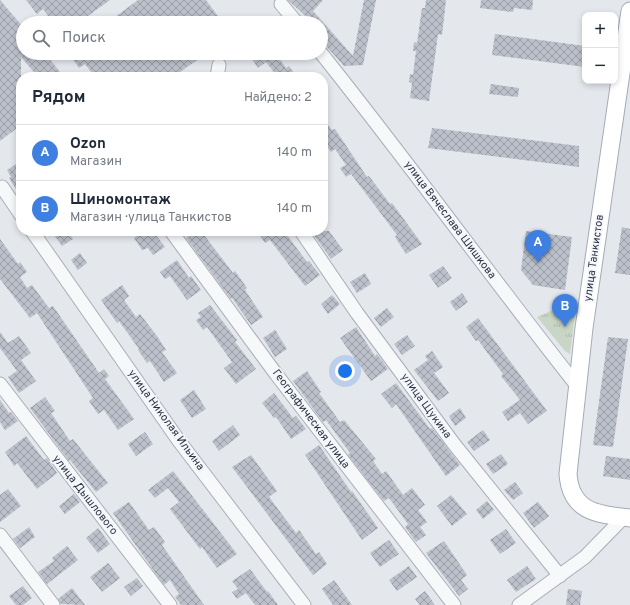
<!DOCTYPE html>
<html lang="ru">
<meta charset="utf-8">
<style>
:root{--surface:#fff;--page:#f6f6f7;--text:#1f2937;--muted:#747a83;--line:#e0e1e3;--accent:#db2777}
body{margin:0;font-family:Overpass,sans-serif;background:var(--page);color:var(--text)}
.controls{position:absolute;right:12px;top:12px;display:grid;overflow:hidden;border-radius:8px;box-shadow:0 2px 6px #0003}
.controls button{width:36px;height:36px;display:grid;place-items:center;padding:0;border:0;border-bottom:1px solid var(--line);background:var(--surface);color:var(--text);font:20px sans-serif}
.you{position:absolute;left:345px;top:371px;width:14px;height:14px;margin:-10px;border:3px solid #fff;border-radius:50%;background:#1a73e8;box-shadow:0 0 0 6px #1a73e833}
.badge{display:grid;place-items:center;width:26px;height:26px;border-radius:50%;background:var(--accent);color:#fff;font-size:13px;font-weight:700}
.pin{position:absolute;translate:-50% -33px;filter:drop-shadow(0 1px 2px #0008)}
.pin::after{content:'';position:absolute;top:21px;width:14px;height:12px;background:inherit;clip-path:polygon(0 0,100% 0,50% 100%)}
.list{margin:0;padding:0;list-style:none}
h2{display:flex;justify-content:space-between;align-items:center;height:52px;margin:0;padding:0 16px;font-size:17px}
h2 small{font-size:13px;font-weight:400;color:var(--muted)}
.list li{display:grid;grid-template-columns:26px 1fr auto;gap:12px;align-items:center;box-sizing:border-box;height:56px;padding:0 16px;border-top:1px solid var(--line)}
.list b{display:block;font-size:15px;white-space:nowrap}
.list p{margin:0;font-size:13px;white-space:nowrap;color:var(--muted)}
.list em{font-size:13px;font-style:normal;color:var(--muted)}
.icon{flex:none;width:22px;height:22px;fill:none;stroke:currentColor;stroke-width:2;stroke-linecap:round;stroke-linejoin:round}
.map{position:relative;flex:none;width:630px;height:605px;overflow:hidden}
.search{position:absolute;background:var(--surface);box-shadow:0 2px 6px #0003;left:16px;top:16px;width:312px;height:44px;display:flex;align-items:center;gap:10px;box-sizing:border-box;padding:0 14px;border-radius:22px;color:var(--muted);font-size:15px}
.panel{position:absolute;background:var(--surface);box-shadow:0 2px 6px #0003;left:16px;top:72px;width:312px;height:164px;border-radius:16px}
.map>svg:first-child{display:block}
.grass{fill:url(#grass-tufts)}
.building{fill:url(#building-cross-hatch)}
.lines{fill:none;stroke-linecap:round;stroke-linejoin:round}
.minor-casing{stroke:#a9aeb7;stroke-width:15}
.major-casing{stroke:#a3abb8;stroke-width:19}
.minor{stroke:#f7f8fa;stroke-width:13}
.major{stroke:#fff;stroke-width:17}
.labels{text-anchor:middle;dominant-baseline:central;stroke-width:3.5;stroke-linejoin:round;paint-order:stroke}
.street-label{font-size:11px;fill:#2b3445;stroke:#f4f6f9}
</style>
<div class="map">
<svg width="630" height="605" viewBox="0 0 630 605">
<defs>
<pattern id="grass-tufts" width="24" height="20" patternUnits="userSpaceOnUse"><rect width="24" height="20" fill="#c9d6c5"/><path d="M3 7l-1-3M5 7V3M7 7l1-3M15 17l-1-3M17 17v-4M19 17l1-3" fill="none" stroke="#adb8ab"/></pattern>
<pattern id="building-cross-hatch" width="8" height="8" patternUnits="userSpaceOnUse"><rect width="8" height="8" fill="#bbc0ca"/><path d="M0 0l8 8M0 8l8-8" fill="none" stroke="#989da6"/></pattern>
</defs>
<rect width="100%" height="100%" fill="#e4e7ec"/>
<path class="grass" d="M577 300 570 354 565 351 537 317Z"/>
<path class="building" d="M0 0 23 27V53H45L64 77H38L21 57V125L0 141Z
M26 0H110L78 23H53L43 9 37 14Z
M138 0H206L223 23H107Z
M288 0H323L313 11 353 56 364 0H376L363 65 344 66 321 40V23H313Z
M426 0H446L442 35 438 34 429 101 410 98 412 83 409 82 410 74 413 75 416 51H413L414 42 417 43 422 8H425Z
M481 0H533L532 10 514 8 513 12 480 8Z
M495 34 585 46V67L492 55Z
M79 53H207L173 77H95L85 64 79 68 72 58Z
M254 53H278L276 54 286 68 289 66 297 77H274L276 75 266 62 258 68 250 56Z
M491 84 519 88 518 97 489 94Z
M323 118 332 130 335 129 367 177 369 176 390 204 392 203 422 244 406 254 395 237 397 235 373 203 351 174 346 177 340 168 346 165 335 149 331 152 323 141Z
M432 128 579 146V167L428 148Z
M16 164 21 172V197L9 178 11 177 7 170Z
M622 227 630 229V275L615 273Z
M51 231H67L73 239 62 246Z
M143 231H153L165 247 153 255 148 248 142 250 134 238Z
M197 231H201L233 273 235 271 247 288 245 290 263 317 251 325 232 298 231 299 186 238Z
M257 231H284L307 262 309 261 320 275 305 286 270 240 265 243Z
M311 231H329L343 250 331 259Z
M526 231 572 237 565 290 533 285 521 270Z
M0 239 18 264 20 262 27 272 20 277 27 288 32 285 49 308 53 306 99 373 104 369 109 376 105 379 134 419 118 430 104 410 98 414 89 401 93 398 37 313 30 318 0 279Z
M80 253 87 263 78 270 71 260Z
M177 260 189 278 191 276 201 290 187 300 170 276 165 279 160 272Z
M443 266 452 278 438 288 429 275Z
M365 273 371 284 357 293 350 282Z
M122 285 129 296 124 300 136 317 140 314 157 336 166 350 162 352 177 373 164 382 150 361 147 363 138 350 139 349 119 321 117 323 101 300Z
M462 293 468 302 456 311 450 302Z
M332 295 340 304 328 314 321 304Z
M210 305 237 340 235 342 256 369 236 384 224 368 232 362 207 327 203 330 196 320 201 317 198 313Z
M387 308 394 317 381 327 374 318Z
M478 318 547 411 528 424 520 413 508 421 502 412 520 400 501 376 503 374 478 340 476 341 466 327Z
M356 327 375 356 377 354 388 369 371 381 340 338Z
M275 330 287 349 275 357 263 338Z
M0 332 8 343 19 336 31 353 21 360 36 381 19 393 8 377 17 371 0 348Z
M407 335 415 346 402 355 394 344Z
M608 337 628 339 613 447 593 445Z
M432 351 443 367 434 373 449 393 438 401 414 370 428 360 425 356Z
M307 371 321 392 319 393 340 422 344 420 376 459 373 461 382 474 386 471 403 495 412 488 425 505 418 510 427 522 420 527 426 535 416 542 405 527 408 524 389 498 384 501 348 455 350 453 326 420 323 422 293 381Z
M396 383 430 429 432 428 460 465 446 476 396 404 392 408 381 394Z
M194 390 206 409 192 418 180 400Z
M274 393 293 418 296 416 306 429 291 439 276 417 274 418 262 403Z
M45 397 55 411 51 413 70 441 73 439 108 483 96 492 70 460 69 461 30 408Z
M0 400 9 413 11 412 18 421 5 430 0 422Z
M460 408 466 418 455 426 449 416Z
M233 425 240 435 219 451 212 441Z
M483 430 490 440 474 451 467 442Z
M145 432 153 444 136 456 128 444Z
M26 436 44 460 47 458 57 473 37 489 17 463 14 466 5 452Z
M319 445 351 492 352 491 378 528 362 540 305 455Z
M501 454 508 464 493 474 486 464Z
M251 455 277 491 269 497 296 533 299 530 316 554 319 552 327 564 313 575 232 467Z
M606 456 630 459V480L603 476Z
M173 471 237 554 217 568 202 547 200 549 170 509 179 502 168 488 155 498 148 490Z
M515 482 523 493 513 500 504 490Z
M8 489 21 506 0 522V495Z
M74 494 80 502 65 514 59 506Z
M451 495 467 514 452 526 437 506Z
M487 501 494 510 483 519 476 510Z
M129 502 149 530 154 527 165 542 162 545 204 605H181L175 597 179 594 170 580 164 585 154 571 113 513Z
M538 502 549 516 534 528 523 513Z
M29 527 35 537 20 548 13 539Z
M98 528 110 544 98 553 86 538Z
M506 529 516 543 500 554 490 540Z
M389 540 399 554 380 567 370 553Z
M444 541 467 575 461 580 468 589 459 596 426 553Z
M67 546 78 560 47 584 38 572 54 561 52 558Z
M108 563 120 578 102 592 90 577Z
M409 566 417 577 397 591 389 580Z
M527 566 536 579 516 592 507 580Z
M250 569 267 592 268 591 278 605H255L246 593 237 599 232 592 238 589 232 581Z
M137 578 143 586 131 596 124 587Z
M334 580 352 605H333L322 589Z
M23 586 32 598 23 605H16L9 596Z
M72 588 85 605 61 604 58 599Z
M568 589 582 591 580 605H566Z
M425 591 435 605H420L415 599Z"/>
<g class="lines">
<g class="minor-casing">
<path id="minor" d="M281 4 297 23
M321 53C409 163 491 277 578 387
M217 77 219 65
M2 187 21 215
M32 231 179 441 304 605
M171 231 276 374 454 605
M301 231 357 313 454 444 560 576
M0 384 170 605
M0 535 53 605
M519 605 585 557 624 517"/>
</g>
<g class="major-casing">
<path id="major" d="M630 11 584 328 568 474C571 513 598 514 630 518"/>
</g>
<use href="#minor" class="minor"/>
<use href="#major" class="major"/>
</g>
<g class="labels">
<g class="street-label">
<text transform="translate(450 220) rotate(53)">улица Вячеслава Шишкова</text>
<text transform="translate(594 258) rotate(-82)">улица Танкистов</text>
<text transform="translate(426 406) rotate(54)">улица Щукина</text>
<text transform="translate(311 419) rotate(53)">Географическая улица</text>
<text transform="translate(166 420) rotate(54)">улица Николая Ильина</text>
<text transform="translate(85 495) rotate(52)">улица Дышлового</text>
</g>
</g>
</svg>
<div class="controls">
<button>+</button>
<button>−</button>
</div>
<div class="you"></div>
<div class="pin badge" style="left:538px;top:263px;background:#3f7fe0">A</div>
<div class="pin badge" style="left:565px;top:327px;background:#3f7fe0">B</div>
<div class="search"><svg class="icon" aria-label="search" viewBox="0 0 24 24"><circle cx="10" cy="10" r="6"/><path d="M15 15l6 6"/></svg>Поиск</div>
<section class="panel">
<h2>Рядом<small>Найдено: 2</small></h2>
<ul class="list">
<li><span class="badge" style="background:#3f7fe0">A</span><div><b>Ozon</b><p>Магазин</p></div><em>140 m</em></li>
<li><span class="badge" style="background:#3f7fe0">B</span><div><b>Шиномонтаж</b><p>Магазин · улица Танкистов</p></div><em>140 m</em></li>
</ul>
</section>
</div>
